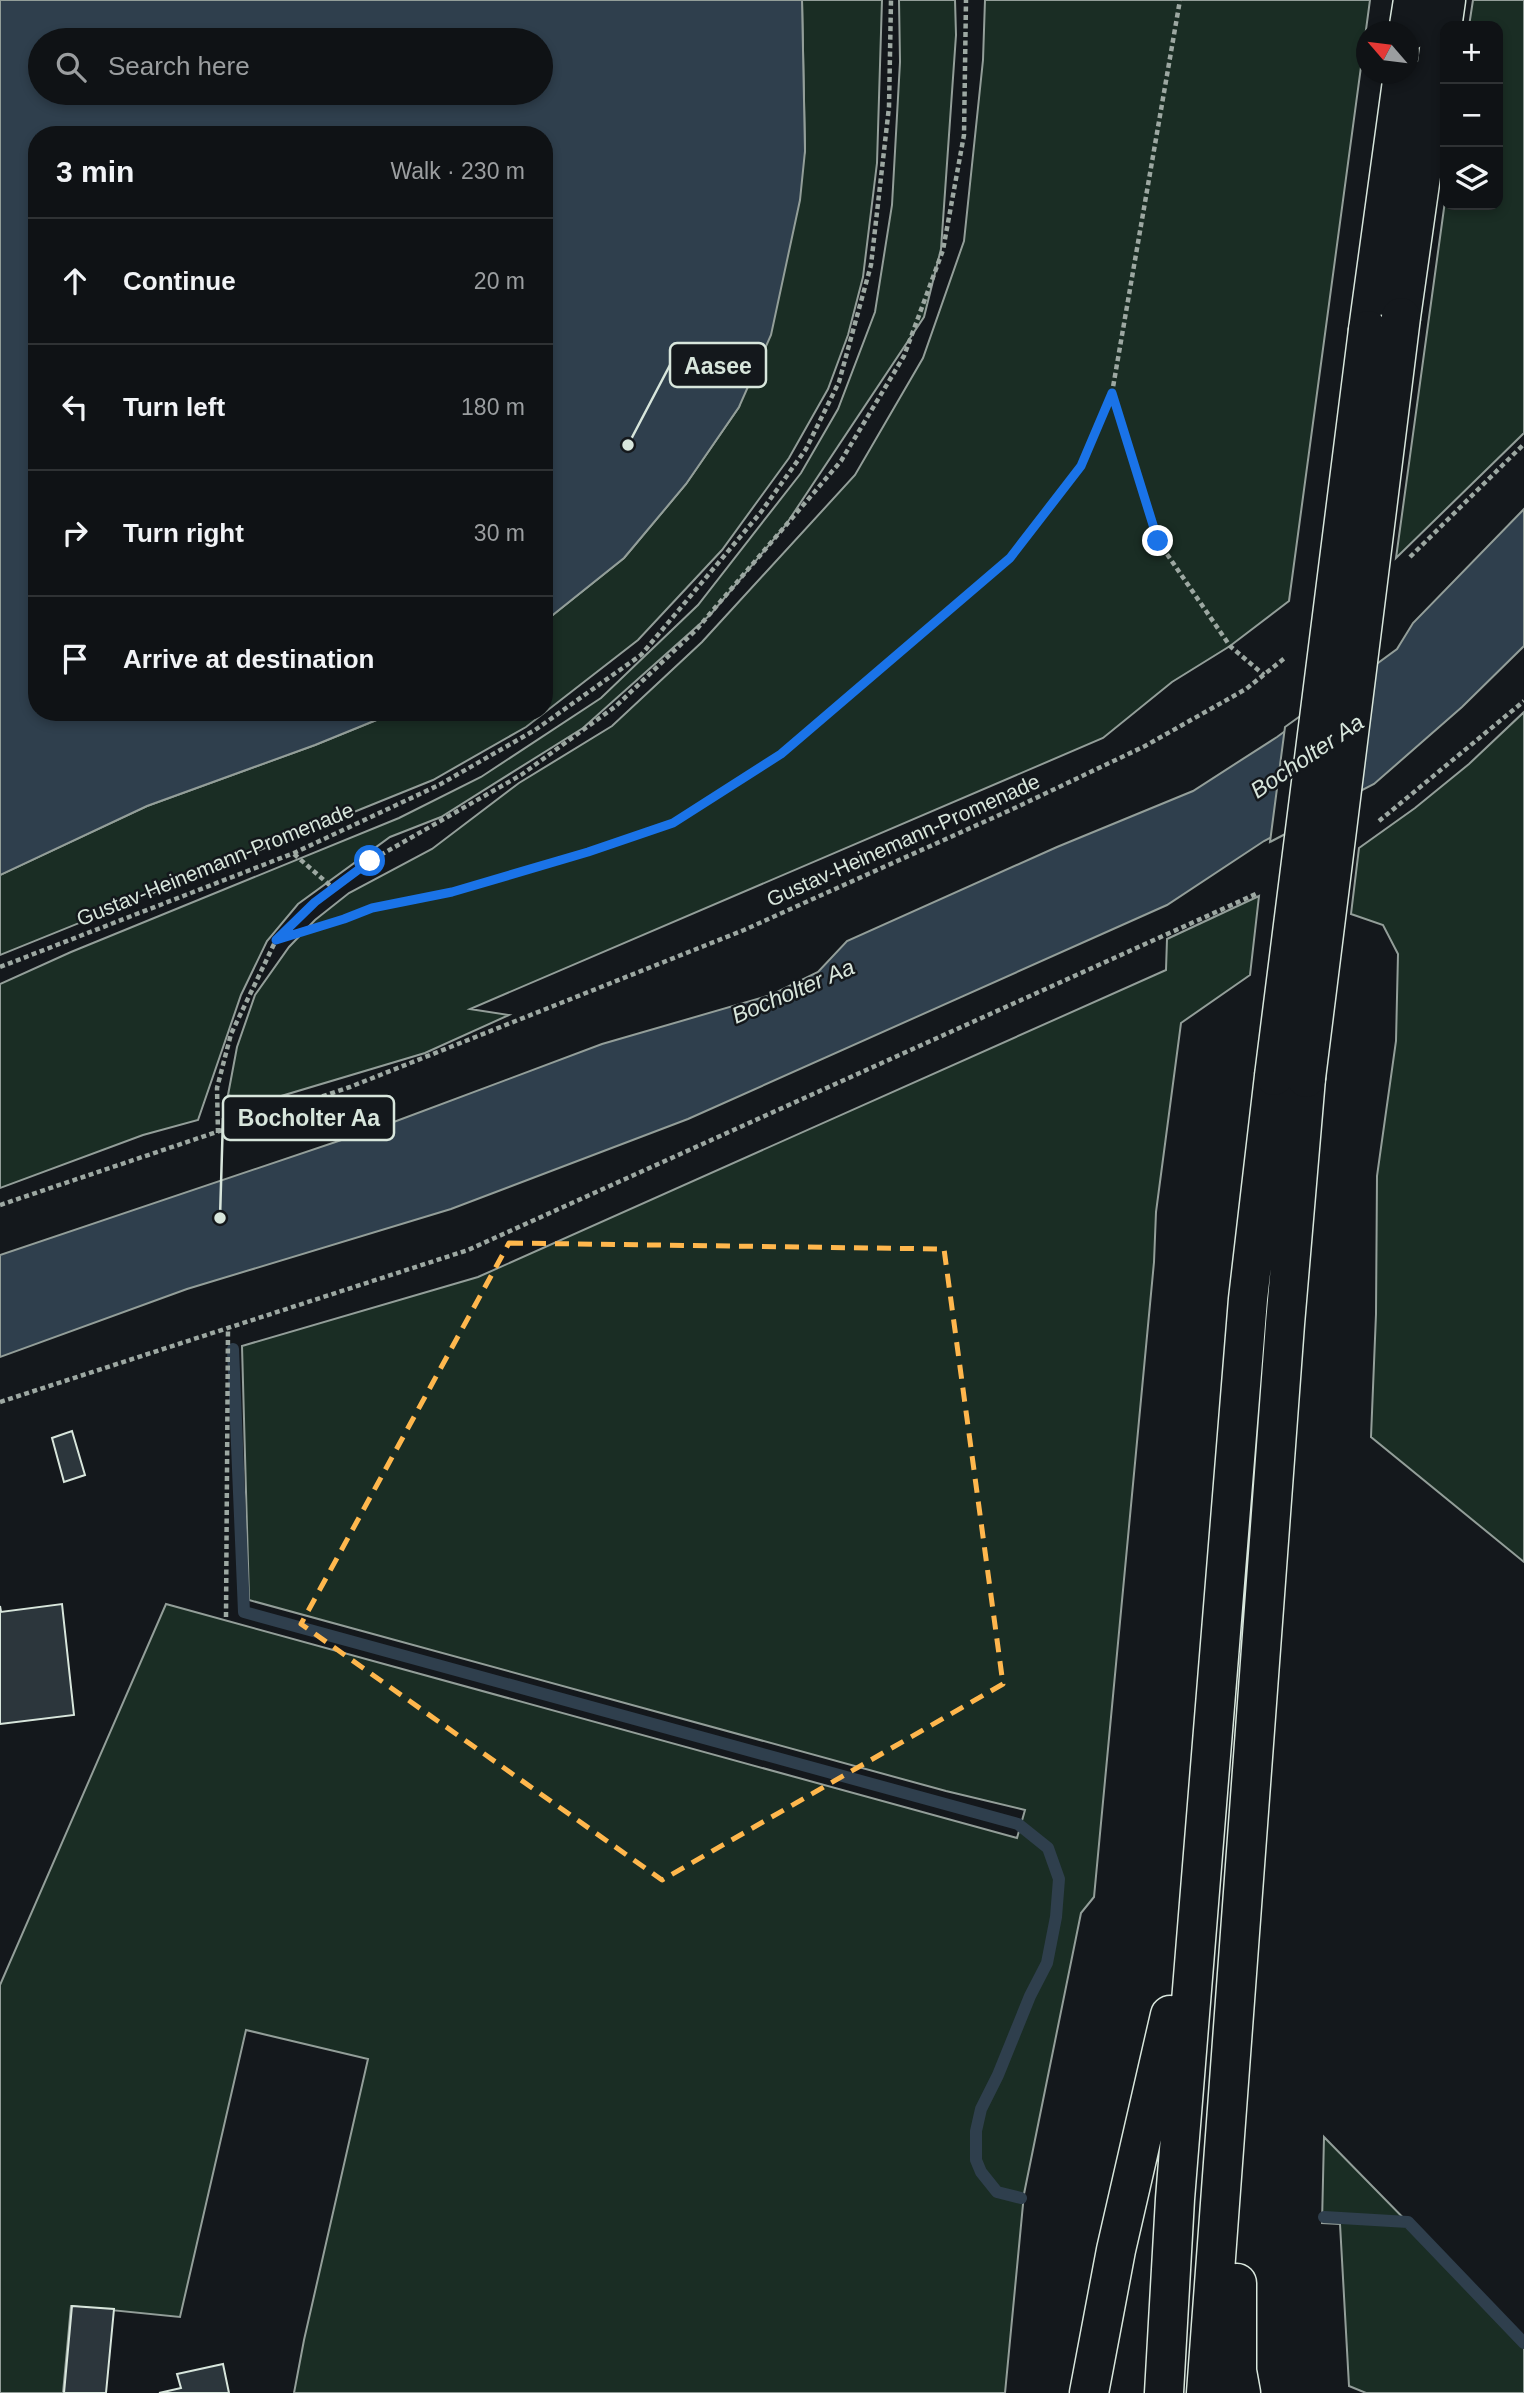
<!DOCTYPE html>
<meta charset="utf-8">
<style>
:root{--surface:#0f1215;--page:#1d2022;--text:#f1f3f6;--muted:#9b9ea0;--line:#2f3234}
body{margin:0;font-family:Arial,sans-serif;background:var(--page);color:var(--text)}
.controls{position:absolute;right:21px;top:21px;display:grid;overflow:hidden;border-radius:14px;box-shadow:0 4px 10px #0003}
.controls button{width:63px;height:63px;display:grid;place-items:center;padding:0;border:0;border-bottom:2px solid var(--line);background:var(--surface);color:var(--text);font:35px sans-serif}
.compass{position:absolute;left:1356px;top:21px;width:63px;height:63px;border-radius:50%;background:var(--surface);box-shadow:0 4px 10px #0003;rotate:298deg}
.stop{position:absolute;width:21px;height:21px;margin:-16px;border:5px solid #1a73e8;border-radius:50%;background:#fff}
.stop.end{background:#1a73e8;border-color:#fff;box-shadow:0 2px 7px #0008}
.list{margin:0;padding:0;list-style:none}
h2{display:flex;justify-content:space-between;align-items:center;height:91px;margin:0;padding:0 28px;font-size:30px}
h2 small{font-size:23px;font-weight:400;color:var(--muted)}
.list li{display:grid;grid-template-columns:46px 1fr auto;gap:21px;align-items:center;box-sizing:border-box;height:126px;padding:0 28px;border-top:2px solid var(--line)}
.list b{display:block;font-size:26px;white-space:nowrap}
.list em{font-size:23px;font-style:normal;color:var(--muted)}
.icon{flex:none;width:38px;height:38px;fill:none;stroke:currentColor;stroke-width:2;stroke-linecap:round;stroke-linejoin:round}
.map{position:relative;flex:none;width:1524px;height:2393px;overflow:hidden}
.search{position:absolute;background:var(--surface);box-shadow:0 4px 10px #0003;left:28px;top:28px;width:525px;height:77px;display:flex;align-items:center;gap:18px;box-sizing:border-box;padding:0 24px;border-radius:38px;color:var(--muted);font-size:26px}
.panel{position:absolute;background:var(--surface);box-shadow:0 4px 10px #0003;left:28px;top:126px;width:525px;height:595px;border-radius:28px}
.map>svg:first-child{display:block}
.green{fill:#1a2d24;stroke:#939e99;stroke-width:2}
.water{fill:#2f3f4d;stroke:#939e99;stroke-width:2;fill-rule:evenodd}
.pier{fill:#14181c;stroke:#939e99;stroke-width:2}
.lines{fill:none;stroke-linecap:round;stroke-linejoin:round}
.stream{stroke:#2f3f4d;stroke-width:12}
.building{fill:#2c363c;stroke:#d8e6dc;stroke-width:2}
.trunk-casing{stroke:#d8e6dc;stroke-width:41}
.path{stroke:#9da8a2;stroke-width:4.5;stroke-dasharray:5 3.5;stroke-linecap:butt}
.trunk{stroke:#14181c;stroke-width:38}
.trunk-bridge-casing{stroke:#d8e6dc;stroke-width:41;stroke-linecap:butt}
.trunk-bridge{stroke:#14181c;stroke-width:38}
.route{stroke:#1a73e8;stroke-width:9}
.marked{fill:none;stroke:#ffb74d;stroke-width:5;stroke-dasharray:14 9;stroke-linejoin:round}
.labels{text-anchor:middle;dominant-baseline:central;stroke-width:5;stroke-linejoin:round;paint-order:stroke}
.street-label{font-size:21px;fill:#d8e6dc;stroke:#14181c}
.water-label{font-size:23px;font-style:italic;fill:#d8e6dc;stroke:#14181c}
.leader{fill:none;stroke:#d8e6dc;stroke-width:2.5}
.callout-dot{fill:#d8e6dc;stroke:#14181c;stroke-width:2.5}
.callout{fill:#14181c;stroke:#d8e6dc;stroke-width:2.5}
.callout-label{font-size:23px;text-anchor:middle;font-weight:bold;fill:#d8e6dc}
</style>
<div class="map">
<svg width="1524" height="2393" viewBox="0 0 1524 2393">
<rect width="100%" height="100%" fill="#14181c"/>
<path class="green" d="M802 0H882L877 163 863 277 848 335 828 389 789 458 722 550 638 640 526 727 433 780 0 955V875L147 806 315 745 396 712H544V622L624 558 686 484 739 407 805 151Z
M899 0H955L956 35 941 249 924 317 785 526 711 614 583 728 441 817 390 837 298 904 267 941 241 995 198 1120 143 1135 0 1188V984L71 952 399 818 481 777 601 698 698 605 801 473 838 409 875 312 892 205 900 62Z
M985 0H1370L1289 601 1230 646 1172 682 1103 738 470 1009 509 1015 425 1053 251 1105 228 1095 237 1047 255 995 289 947 315 920 349 893 432 849 519 783 612 726 702 642 855 475 923 358 964 241 983 60Z
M1473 0H1524V433L1396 558 1445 201V205H1498V26H1469Z
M1524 712V1562L1371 1437 1376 1314 1377 1176 1396 1041 1398 954 1383 925 1351 914 1359 848 1415 808 1469 764Z
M1259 896 1250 975 1181 1023 1156 1212 1154 1262 1094 1897 1081 1913 1024 2194 1005 2393H294L304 2340 368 2059 246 2030 180 2317 71 2306 63 2393H0V1985L166 1604 1017 1838 1025 1810 946 1791 249 1600 242 1346 478 1277 1166 970 1167 939Z
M1324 2137 1524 2341V2393H1366L1349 2386 1340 2224 1322 2223Z"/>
<path class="water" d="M0 0H802L805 151 800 200 771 335 739 407 686 484 624 558 544 622V135H37V712H396L315 745 147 806 0 875ZM40 40H541V93H40Z
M1524 509V646L1462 707 1374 784 1264 841 1167 905 688 1119 451 1209 187 1289 0 1357V1255L383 1126 602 1044 771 995 818 972 847 941 1057 847 1193 791 1277 737 1397 649 1413 623Z"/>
<path class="pier" d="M1377 661 1360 795 1270 842 1285 727Z"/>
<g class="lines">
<path class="stream" d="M233 1349 244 1612 1018 1824 1048 1848 1059 1879 1056 1917 1047 1963 1030 1996 998 2075 981 2109 976 2131V2160L981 2172 997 2192 1021 2198
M1324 2217 1408 2222 1524 2343"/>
</g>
<path class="building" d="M72 1431 85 1475 64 1482 52 1438Z
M62 1604 74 1715 0 1724V1606L1 1612Z
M72 2306 114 2309 106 2393H64Z
M223 2364 229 2393H159L181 2388 177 2374Z"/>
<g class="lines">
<g class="trunk-casing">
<path id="trunk" d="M1408 32 1413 0
M1401 317 1446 0
M1368 330 1403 74
M1237 2283V2371L1241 2393
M1089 2393 1116 2250 1170 2015
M1164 2393 1175 2199 1248 1299 1274 1076
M1206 2393 1285 1324 1306 1078"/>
</g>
<path class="path" d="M1112 394 1158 541 1230 646 1264 675
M1410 557 1524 444
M1379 821 1524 701
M294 854 333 888
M277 940 343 919 372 908 452 892 588 852 673 823 781 754 1010 558 1081 466 1112 393 1180 0
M0 967 294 853 439 785 535 730 641 655 761 512 806 449 839 382 871 265 889 107 891 0
M218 1133 217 1088 231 1034 276 940 315 902 370 861 521 775 616 706 696 630 841 461 904 356 943 250 964 135 966 0
M0 1205 350 1087 744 930 1017 807 1145 746 1246 689 1286 657
M0 1402 468 1250 1258 893
M226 1617 228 1328"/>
<use href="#trunk" class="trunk"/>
<g class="trunk-bridge-casing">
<path id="trunk-bridge" d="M1274 1076 1368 330
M1306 1078 1401 317"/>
</g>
<use href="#trunk-bridge" class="trunk-bridge"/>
</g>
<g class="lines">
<path class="route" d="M370 861 315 902 276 940 344 919 372 908 452 892 588 852 673 823 781 754 1010 558 1081 466 1112 393 1158 541"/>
</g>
<path class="marked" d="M509 1243 944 1249 1003 1684 662 1880 301 1624Z"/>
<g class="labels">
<g class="street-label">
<text transform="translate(903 840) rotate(-24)">Gustav-Heinemann-Promenade</text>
<text transform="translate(215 864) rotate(-22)">Gustav-Heinemann-Promenade</text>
</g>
<g class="water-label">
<text transform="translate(1307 756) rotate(-34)">Bocholter Aa</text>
<text transform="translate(793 991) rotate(-23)">Bocholter Aa</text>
</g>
</g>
<path class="leader" d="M628 445L670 365M220 1218L223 1118"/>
<g class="callout-dot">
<circle cx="628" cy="445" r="7"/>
<circle cx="220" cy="1218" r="7"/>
</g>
<g class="callout">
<rect x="670" y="343" width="96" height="44" rx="7"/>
<rect x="223" y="1096" width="171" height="44" rx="7"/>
</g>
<g class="callout-label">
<text x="718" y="374">Aasee</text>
<text x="309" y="1126">Bocholter Aa</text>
</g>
</svg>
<div class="controls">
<button>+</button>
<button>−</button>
<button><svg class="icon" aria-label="layers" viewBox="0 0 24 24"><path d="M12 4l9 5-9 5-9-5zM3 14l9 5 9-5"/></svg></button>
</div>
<svg class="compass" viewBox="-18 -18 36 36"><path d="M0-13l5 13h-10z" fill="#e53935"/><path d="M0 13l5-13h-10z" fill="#9b9ea0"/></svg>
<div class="stop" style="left:370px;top:861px"></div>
<div class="stop end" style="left:1158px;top:541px"></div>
<div class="search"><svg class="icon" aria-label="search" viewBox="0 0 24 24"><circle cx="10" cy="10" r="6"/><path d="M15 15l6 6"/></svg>Search here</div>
<section class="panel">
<h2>3 min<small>Walk · 230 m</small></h2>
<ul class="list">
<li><svg class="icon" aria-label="ahead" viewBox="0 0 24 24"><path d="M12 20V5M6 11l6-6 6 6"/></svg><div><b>Continue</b></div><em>20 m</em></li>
<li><svg class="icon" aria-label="left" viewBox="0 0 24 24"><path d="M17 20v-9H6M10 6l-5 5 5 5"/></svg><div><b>Turn left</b></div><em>180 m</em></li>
<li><svg class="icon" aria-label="right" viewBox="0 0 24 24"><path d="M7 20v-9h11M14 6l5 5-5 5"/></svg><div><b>Turn right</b></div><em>30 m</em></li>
<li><svg class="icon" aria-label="arrive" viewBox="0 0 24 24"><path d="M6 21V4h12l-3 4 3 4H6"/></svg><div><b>Arrive at destination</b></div></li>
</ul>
</section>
</div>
